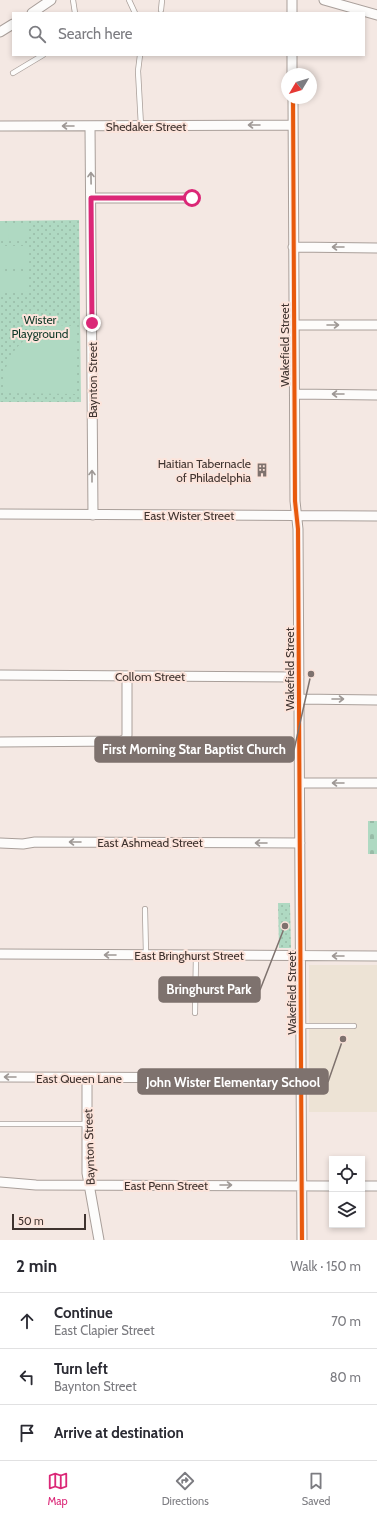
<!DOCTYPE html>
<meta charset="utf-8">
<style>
:root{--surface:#fff;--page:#f2f2f3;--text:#2b2b33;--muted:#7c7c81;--line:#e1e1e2;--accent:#db2777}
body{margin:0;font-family:Cabin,sans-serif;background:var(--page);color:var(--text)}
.controls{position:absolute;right:12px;bottom:12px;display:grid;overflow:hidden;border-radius:0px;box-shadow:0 2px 6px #0003}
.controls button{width:36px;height:36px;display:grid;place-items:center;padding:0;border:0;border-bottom:1px solid var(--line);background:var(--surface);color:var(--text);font:20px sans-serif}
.compass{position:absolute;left:281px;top:68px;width:36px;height:36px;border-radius:50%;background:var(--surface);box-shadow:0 2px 6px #0003;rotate:232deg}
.scale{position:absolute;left:12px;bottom:10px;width:74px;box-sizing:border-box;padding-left:4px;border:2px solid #3f332f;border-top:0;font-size:11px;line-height:14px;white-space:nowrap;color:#3f332f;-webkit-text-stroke:3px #fce4db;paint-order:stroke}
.stop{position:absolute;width:12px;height:12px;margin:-9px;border:3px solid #db2777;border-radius:50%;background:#fff}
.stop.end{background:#db2777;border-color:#fff;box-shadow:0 1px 4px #0008}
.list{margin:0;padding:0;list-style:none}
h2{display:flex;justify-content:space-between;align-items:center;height:52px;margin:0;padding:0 16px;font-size:17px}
h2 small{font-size:13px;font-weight:400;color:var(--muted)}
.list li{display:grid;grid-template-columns:26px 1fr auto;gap:12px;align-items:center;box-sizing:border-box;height:56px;padding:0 16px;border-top:1px solid var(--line)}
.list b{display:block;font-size:15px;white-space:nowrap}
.list p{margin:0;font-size:13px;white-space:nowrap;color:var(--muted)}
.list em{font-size:13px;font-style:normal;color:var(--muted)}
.icon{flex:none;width:22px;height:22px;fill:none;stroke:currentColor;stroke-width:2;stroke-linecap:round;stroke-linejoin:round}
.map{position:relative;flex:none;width:377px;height:1240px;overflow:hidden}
.search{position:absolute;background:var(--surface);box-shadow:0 2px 6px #0003;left:12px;right:12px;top:12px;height:44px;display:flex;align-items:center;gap:10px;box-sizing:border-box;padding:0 14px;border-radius:0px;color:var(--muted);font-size:15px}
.sheet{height:220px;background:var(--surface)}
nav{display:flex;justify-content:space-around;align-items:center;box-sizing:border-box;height:56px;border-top:1px solid var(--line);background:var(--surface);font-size:11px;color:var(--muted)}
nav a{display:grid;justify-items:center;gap:2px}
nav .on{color:var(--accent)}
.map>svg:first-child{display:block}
.industrial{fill:#ede3d5}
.grass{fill:url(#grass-dots)}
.cemetery{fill:url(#cemetery-stones)}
.pitch{fill:#afd9c2}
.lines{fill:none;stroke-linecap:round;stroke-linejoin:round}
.service-casing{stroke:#a99f9a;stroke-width:6}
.minor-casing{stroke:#a99f9a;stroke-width:11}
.service{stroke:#fdfcfb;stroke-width:4.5}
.minor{stroke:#fdfcfb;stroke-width:9}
.cycleway-casing{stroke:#fce4db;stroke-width:6}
.cycleway{stroke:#e8590c;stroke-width:4}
.oneway{stroke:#9e9895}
.route{stroke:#db2777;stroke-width:5}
.labels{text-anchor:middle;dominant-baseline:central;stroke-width:4;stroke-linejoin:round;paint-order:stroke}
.street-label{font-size:12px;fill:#3f332f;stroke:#fce4db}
.park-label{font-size:12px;fill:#0e3928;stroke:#fce4db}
.poi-label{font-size:12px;fill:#3f332f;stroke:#fce4db;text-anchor:end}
.leader{fill:none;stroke:#7e726e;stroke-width:1.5}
.callout-dot{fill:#7e726e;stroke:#fce4db;stroke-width:1.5}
.callout{fill:#7e726e;stroke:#7e726e;stroke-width:1.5}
.callout-label{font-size:13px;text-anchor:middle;font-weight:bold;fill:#fff}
</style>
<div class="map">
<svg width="377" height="1240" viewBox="0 0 377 1240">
<defs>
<pattern id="grass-dots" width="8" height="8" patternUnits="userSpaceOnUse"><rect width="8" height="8" fill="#afd9c2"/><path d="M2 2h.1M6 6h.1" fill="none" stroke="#98bba7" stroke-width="1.8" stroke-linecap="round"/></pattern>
<pattern id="cemetery-stones" width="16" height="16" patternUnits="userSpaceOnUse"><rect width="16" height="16" fill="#afd9c2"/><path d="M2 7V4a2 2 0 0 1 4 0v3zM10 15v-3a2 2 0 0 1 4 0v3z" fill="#98bba7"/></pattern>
</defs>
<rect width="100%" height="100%" fill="#f4e8e3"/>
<path class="industrial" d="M309 965H377V1112H309Z"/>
<path class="grass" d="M79 220 81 402H0V221Z
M278 903H290L291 948H279Z"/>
<path class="cemetery" d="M368 821H377V854H368Z"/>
<path class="pitch" d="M0 224H8V241H0Z
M8 224H28L29 240 9 241Z
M0 246H27V268H0Z
M27 271V293H0V272Z
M57 325 75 326V394L3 393C1 358 23 331 57 325Z"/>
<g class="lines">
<g class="service-casing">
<path id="service" d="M73 0 75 13
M129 0 135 13
M161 10 162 0
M140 55 138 71 141 126
M13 73 43 55
M145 909 146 955
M195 1013 196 955
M301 1026H354
M0 1124H87"/>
</g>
<g class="minor-casing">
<path id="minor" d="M292 0V13
M324 0 377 15
M32 13 51 0
M0 32 13 24
M292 55V74
M293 98 295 501 298 529 302 1240
M0 126 293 125
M90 126 93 515
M91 198H192
M293 247 377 248
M294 325H377
M295 394 377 395
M0 514 377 516
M0 675 299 677
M299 699 377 700
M0 742 121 741 126 739 127 735V676
M300 783H377
M0 843 23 844 35 842 300 843
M0 954 377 956
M0 1077 301 1078
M87 1078V1173L99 1240
M0 1182 36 1185 332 1186
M362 1186H377"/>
</g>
<use href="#service" class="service"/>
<use href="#minor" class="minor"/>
<g class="cycleway-casing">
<path id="cycleway" d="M293 98 295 501 298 529 302 1240"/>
</g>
<use href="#cycleway" class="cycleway"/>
</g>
<defs><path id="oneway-shaft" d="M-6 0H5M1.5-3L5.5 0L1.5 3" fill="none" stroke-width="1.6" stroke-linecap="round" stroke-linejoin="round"/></defs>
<g class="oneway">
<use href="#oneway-shaft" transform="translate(254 125) rotate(180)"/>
<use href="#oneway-shaft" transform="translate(68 126) rotate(180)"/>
<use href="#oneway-shaft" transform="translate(91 178) rotate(-91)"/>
<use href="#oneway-shaft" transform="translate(338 247) rotate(-180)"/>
<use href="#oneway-shaft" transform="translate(333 325)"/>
<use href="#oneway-shaft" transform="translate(338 394) rotate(-180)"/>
<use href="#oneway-shaft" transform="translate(92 476) rotate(-90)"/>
<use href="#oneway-shaft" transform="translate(338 699)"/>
<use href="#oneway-shaft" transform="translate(338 783) rotate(-180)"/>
<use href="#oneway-shaft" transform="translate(75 842) rotate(-180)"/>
<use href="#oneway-shaft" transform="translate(261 843) rotate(-180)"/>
<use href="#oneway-shaft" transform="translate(110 955) rotate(-180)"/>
<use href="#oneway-shaft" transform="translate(338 956) rotate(-180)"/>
<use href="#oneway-shaft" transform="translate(10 1077) rotate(-180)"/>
<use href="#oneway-shaft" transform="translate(226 1185)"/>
</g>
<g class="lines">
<path class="route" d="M92 323 91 198H192"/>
</g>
<defs>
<g id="building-bare" transform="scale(1.08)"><path d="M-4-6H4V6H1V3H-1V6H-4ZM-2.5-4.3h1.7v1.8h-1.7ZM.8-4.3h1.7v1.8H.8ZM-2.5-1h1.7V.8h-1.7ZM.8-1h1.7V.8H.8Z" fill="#7e726e" stroke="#fce4db" stroke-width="2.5" paint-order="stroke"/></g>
</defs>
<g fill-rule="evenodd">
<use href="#building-bare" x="262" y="470"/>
</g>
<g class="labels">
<g class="street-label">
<text x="146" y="126">Shedaker Street</text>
<text transform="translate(284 345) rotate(-90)">Wakefield Street</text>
<text transform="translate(92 380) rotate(-90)">Baynton Street</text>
<text x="189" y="515">East Wister Street</text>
<text transform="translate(289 669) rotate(-90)">Wakefield Street</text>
<text x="150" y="676">Collom Street</text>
<text x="150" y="842">East Ashmead Street</text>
<text x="189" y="955">East Bringhurst Street</text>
<text transform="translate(291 993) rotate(-90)">Wakefield Street</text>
<text x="79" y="1078">East Queen Lane</text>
<text transform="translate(89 1147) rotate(-92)">Baynton Street</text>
<text x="166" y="1185">East Penn Street</text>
</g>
<g class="park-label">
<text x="40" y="319">Wister<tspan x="40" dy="14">Playground</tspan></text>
</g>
<g class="poi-label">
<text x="251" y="463">Haitian Tabernacle<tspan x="251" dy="14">of Philadelphia</tspan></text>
</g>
</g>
<path class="leader" d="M311 674L294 750M285 926L260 990M343 1039L328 1082"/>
<g class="callout-dot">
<circle cx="311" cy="674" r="4"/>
<circle cx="285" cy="926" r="4"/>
<circle cx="343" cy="1039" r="4"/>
</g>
<g class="callout">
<rect x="95" y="737" width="199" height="25" rx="4"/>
<rect x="159" y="977" width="101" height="25" rx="4"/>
<rect x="138" y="1069" width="190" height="25" rx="4"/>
</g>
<g class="callout-label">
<text x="194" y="754">First Morning Star Baptist Church</text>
<text x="209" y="994">Bringhurst Park</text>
<text x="233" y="1087">John Wister Elementary School</text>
</g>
</svg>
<div class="controls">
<button><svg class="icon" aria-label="locate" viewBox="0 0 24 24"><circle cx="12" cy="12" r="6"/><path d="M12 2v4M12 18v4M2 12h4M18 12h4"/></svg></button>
<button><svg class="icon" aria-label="layers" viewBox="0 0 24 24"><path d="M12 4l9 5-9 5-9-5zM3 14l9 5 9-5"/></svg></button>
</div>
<svg class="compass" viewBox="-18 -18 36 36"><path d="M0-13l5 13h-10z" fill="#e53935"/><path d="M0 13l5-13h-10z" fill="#7c7c81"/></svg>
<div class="scale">50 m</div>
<div class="stop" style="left:192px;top:198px"></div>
<div class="stop end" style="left:92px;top:323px"></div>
<div class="search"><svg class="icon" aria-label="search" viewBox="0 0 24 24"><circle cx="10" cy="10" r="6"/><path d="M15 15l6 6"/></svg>Search here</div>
</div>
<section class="sheet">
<h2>2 min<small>Walk · 150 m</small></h2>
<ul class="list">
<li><svg class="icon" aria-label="ahead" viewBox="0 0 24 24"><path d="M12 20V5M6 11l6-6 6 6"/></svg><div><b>Continue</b><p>East Clapier Street</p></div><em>70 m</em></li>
<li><svg class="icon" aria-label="left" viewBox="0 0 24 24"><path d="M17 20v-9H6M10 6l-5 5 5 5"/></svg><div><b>Turn left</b><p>Baynton Street</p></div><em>80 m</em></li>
<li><svg class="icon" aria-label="arrive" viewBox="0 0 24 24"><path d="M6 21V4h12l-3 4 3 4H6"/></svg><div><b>Arrive at destination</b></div></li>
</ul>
</section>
<nav>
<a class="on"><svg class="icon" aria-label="map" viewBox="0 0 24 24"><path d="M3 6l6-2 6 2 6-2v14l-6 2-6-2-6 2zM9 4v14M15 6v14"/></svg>Map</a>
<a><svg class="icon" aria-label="directions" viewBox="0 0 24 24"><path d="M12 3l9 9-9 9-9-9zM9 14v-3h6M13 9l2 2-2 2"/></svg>Directions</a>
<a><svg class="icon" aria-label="saved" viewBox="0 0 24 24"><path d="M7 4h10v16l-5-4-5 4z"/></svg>Saved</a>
</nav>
